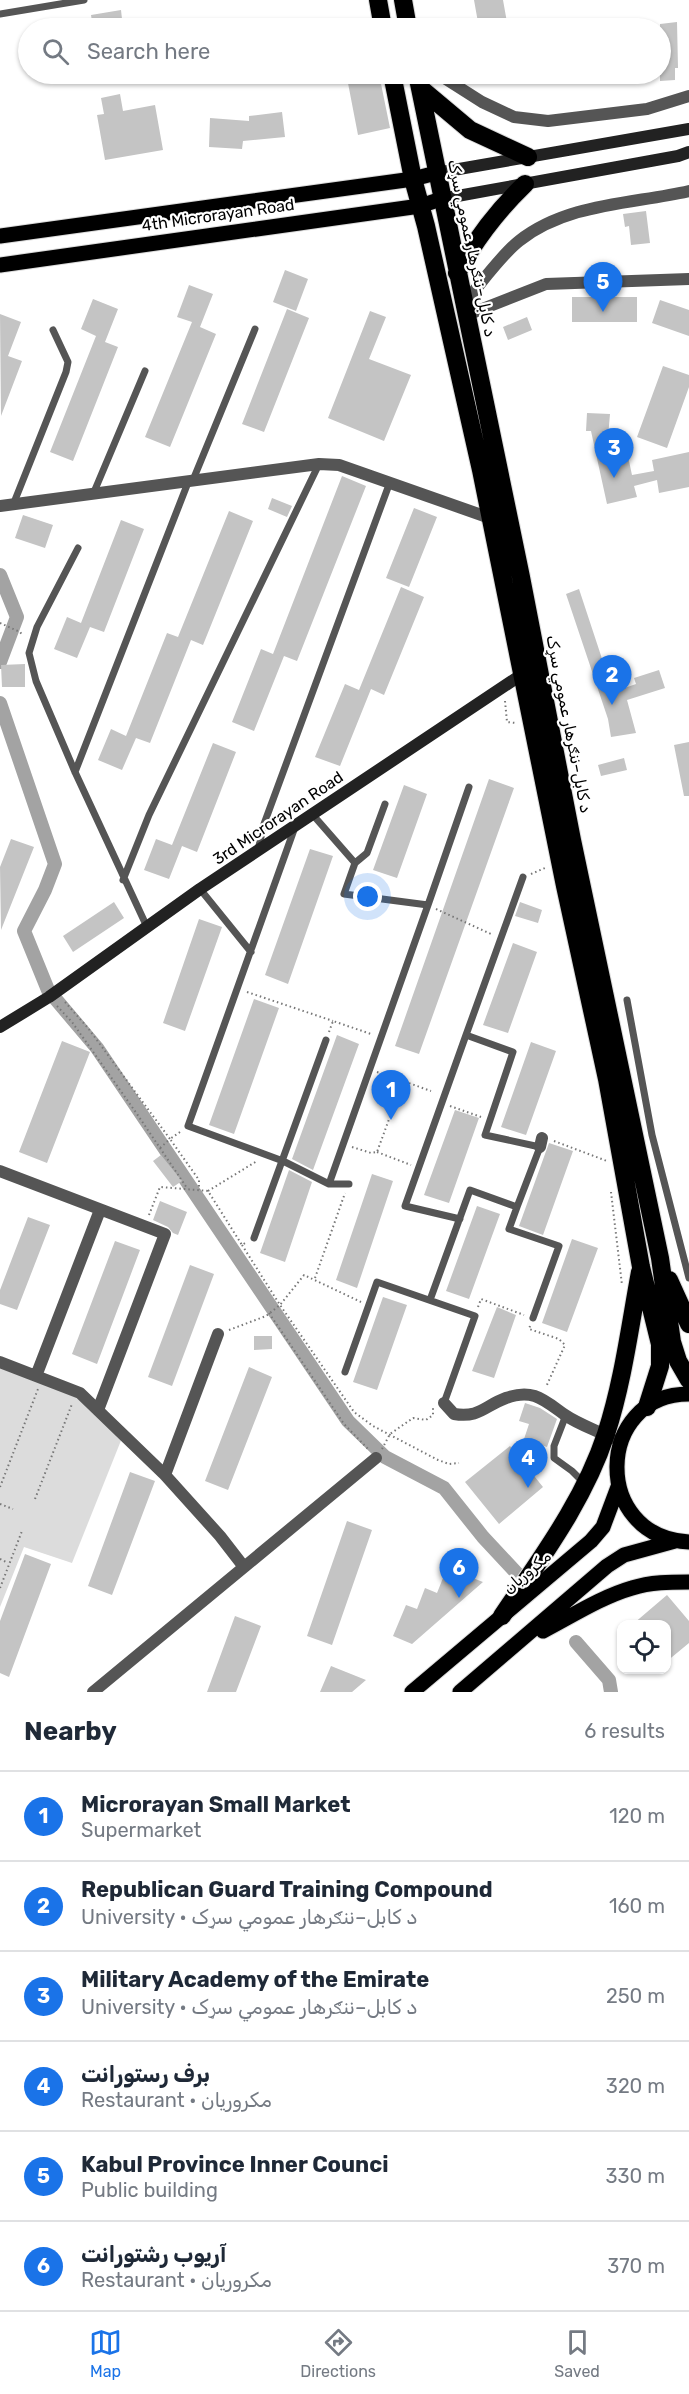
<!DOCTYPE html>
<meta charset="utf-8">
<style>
:root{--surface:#fff;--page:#f6f6f7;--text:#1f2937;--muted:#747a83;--line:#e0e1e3;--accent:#1a73e8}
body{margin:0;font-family:Rubik,"Noto Naskh Arabic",sans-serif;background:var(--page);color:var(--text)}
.controls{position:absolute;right:18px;bottom:18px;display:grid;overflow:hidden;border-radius:12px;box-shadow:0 2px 4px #0004}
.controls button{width:54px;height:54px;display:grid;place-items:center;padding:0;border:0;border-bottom:2px solid var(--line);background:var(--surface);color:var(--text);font:30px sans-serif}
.you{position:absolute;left:368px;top:897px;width:21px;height:21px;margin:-15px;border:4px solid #fff;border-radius:50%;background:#1a73e8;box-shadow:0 0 0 9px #1a73e833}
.badge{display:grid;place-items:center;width:39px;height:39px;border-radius:50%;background:var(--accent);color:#fff;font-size:20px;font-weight:700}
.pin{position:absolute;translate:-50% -50px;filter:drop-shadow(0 2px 3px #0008)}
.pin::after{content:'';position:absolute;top:32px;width:21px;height:18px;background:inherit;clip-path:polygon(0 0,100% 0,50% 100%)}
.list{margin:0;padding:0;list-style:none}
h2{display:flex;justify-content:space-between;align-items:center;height:78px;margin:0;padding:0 24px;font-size:26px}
h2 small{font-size:20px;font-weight:400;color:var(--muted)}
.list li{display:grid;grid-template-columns:39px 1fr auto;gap:18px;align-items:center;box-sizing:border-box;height:90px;padding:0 24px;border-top:2px solid var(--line)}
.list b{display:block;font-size:22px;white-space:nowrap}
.list p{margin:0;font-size:20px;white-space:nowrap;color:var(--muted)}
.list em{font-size:20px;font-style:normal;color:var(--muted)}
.icon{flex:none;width:33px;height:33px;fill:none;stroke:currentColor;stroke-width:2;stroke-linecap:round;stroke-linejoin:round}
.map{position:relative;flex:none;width:689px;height:1692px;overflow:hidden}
.search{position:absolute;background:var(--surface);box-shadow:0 2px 4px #0004;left:18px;right:18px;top:18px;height:66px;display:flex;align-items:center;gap:15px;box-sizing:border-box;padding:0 21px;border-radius:33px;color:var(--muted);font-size:22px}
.sheet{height:618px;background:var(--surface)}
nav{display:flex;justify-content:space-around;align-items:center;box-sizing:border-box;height:84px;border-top:2px solid var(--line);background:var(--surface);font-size:16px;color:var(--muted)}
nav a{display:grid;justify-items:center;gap:3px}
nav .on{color:var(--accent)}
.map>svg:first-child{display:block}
.green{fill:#dcdcdc}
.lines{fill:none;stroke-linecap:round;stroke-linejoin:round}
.canal{stroke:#a3a3a3;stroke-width:14}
.building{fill:#c4c4c4}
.primary-casing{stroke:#dbdbdb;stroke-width:17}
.highway-casing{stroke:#dbdbdb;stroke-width:20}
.path{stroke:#777;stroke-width:2;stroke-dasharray:1.5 3;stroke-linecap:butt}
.lane{stroke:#555;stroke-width:7}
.street{stroke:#555;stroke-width:12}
.secondary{stroke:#222;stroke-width:12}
.primary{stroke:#000;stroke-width:15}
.highway{stroke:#000;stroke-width:18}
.labels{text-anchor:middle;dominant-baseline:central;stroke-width:4.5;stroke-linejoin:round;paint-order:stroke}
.street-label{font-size:16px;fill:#000;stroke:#fff}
</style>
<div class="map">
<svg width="689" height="1692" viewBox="0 0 689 1692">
<rect width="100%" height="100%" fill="#fff"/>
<path class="green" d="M0 1367 80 1398 122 1438 72 1563 24 1547 0 1607Z"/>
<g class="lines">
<path class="canal" d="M0 575 17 617 0 662
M0 703 55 864 45 890 24 931 48 990 97 1048 348 1421 385 1457 444 1488 483 1537 524 1581
M576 1642 609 1680 611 1692"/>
</g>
<path class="building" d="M474 0H503L508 28H479Z
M121 10 123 28H93L91 15Z
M677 22 678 68H675V80L660 81V24Z
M368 74H379L390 128 358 135 347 78Z
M120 94 123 111 155 105 163 150 105 160 97 115 104 114 101 98Z
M282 112 285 137 243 141 242 149 209 147 210 118 249 121V116Z
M646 211 650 243 631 245 629 226 625 227 623 214Z
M285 270 308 279 296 311 273 302Z
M189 285 213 294 200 327 216 334 170 447 145 437 192 322 177 317Z
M572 297H637V322H572Z
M93 299 118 309 105 342 118 347 73 461 50 452 96 336 81 329Z
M660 300 689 310V336L652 323Z
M287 309 309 318 264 432 242 424Z
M370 311 386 317 369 359 411 375 384 441 328 418Z
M0 314 21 322 8 356 22 361 1 416Z
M527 317 532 330 508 340 503 327Z
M663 366 689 375V387L667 448 637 437Z
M587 413 610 414 608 437 623 433 632 475 654 471 652 460 689 452V487L659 493 657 480 634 486 637 497 607 504 591 431H586Z
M342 476 366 486 297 661 284 656 254 731 232 722 261 649 273 654Z
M272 498 292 506 287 517 268 509Z
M414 508 437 517 409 587 386 578Z
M229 511 253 521 203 645 191 640 150 743 136 738 122 770 98 760 111 729 126 736 167 633 178 637Z
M23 515 53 525 45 548 15 538Z
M121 520 144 529 104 632 90 627 77 658 54 649 67 617 81 623Z
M401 587 424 597 384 695 371 689 340 766 315 757 345 684 359 690Z
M579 589 613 692 636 684 634 678 659 670 665 688 627 700 636 733 611 737 608 719 566 594Z
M25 664V687H2L1 665Z
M689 742V796H684L674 745Z
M213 743 236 752 197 852 182 846 169 879 144 870 156 839 172 845Z
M624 758 627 770 601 776 598 765Z
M489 779 514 788 419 1054 395 1046Z
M404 785 427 794 397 878 373 870Z
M11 839 34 847 1 930 0 867Z
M310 849 333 856 288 984 265 975Z
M114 902 124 918 73 952 63 936Z
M520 902 542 910 538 923 515 916Z
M199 919 222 927 185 1031 163 1023Z
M513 943 537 952 508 1033 483 1025Z
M254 999 279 1008 234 1134 209 1125Z
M337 1035 359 1044 313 1170 292 1159Z
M62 1041 90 1052 47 1163 19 1152Z
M531 1042 556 1051 526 1135 501 1127Z
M455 1110 479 1118 449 1203 424 1195Z
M549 1143 573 1151 543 1235 519 1226Z
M161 1155 182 1181 173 1187 153 1161Z
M289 1170 312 1182 285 1262 260 1253Z
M372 1174 393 1181 357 1288 336 1280Z
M160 1201 187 1212 178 1235 173 1233 168 1227 153 1220Z
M477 1206 500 1214 469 1299 446 1291Z
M28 1217 50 1225 17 1310 0 1304V1290Z
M572 1239 598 1248 567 1332 542 1323Z
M115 1241 140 1250 97 1364 72 1354Z
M190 1265 214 1274 172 1386 148 1377Z
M383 1297 407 1305 377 1390 353 1382Z
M497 1307 516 1315 494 1378 472 1371Z
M254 1336H272V1349L254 1350Z
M249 1367 272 1377 228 1490 205 1481Z
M525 1403 540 1408 557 1419 547 1447 524 1439 529 1424 519 1421Z
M510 1446 543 1487 499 1524 465 1482Z
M130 1472 155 1481 112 1595 88 1586Z
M347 1521 372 1530 332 1645 307 1636Z
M25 1554 51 1564 9 1677 0 1673V1621Z
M447 1568 483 1582 412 1644 393 1636 406 1605 417 1609 425 1588 437 1593Z
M667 1595 689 1621V1643L666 1662V1624H633Z
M235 1616 261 1626 236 1692H207Z
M331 1666 366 1680 352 1692H320Z"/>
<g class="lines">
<g class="primary-casing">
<path id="primary" d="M0 236 413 179 436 173
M0 265 420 206 441 199
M689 1394C595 1394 591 1537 689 1542
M543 1631C572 1616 601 1597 632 1588 651 1582 670 1582 689 1582
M412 1692 591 1541 603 1527 618 1487
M460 1692 607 1566 624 1555 675 1541"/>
</g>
<g class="highway-casing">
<path id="highway" d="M378 0 383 28
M403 0 408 28
M392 74 413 179 426 226 481 470 565 886 607 1079 641 1267 660 1344V1366L647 1407
M417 74 521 577 572 840 660 1258 672 1342 678 1361 689 1380
M420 88 470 130 528 157
M457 273C476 238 497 211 525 184
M669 1280 689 1324
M502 1616C541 1558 584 1501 606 1434 623 1382 630 1326 640 1272"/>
</g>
<path class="path" d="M0 623 20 632 23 636
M505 701 507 722 516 723
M531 874 545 868
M436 909 491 934
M247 992 333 1021
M65 1002 88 1028 170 1139 160 1148
M57 1006 72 1022 137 1114 187 1188
M329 1032 333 1021 371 1034
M377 1072 403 1081
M450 1106 481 1117
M180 1132 170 1139 199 1180V1190
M554 1141 607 1161
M352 1147 371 1153 377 1152 403 1081 431 1091
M377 1152 411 1165
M208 1191 257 1161
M611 1192 622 1285
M149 1215 160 1187 208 1191 242 1245 247 1242
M242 1245 280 1305 354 1412 373 1426 438 1460 449 1464 459 1463
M315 1278 345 1193
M478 1307 481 1299 524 1315
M269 1313 344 1424 368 1449
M530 1326 529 1329 559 1339 565 1345 546 1387
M229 1330 266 1316 280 1305 304 1275 361 1302
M382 1449 390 1434 413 1418 426 1420 433 1415V1407
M0 1487 38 1389
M35 1499 72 1404
M0 1504 13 1509
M0 1559 8 1563
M0 1588 22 1531"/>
<path class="lane" d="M0 14 84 0
M193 480 255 329
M94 492 145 371
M13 505 66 372 68 362 53 330
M78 548 37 627 29 653 36 681 75 772 147 927
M75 772 189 480
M313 815 355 863 367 853 385 804
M295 827 188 1126 283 1161 329 1184H349
M258 850 264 824 390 482
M355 863 344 894 428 905 469 787
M123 880 149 815 319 464
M200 889 251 952
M627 1000 652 1135 689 1278
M329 1184 428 905
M517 1207 509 1229 559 1246 533 1318
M460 1219 405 1206 466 1035
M254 1238 326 1040
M430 1300 470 1190 517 1207 540 1147 485 1135 513 1052 466 1035 523 877
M345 1372 377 1282 475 1316 444 1403
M566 1415 554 1446V1458L572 1471 583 1482"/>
<path class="street" d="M438 74 482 102 514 117 548 121 647 109 689 96
M464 303C480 285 501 255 519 241 567 203 632 204 689 191
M467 315 546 284 689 279
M0 506 319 464 339 465 490 518
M540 1147 542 1138
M0 1171 165 1234 98 1410
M0 1362 80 1393 165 1475 220 1536 244 1567
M36 1376 100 1210
M444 1403 454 1414C480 1418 484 1406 506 1398 533 1388 544 1400 565 1415 578 1424 596 1430 611 1438
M165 1475 218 1334
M93 1692 376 1458"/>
<path class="secondary" d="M436 173 689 129
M441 199 678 156 689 152
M0 1027 49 997 200 889 521 675"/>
<use href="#primary" class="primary"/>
<use href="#highway" class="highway"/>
</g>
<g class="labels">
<g class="street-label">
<text transform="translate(218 215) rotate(-8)">4th Microrayan Road</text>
<text transform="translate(472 248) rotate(78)">د کابل–ننګرهار عمومي سړک</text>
<text transform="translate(569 724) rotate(79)">د کابل–ننګرهار عمومي سړک</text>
<text transform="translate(278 818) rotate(-34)">3rd Microrayan Road</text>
<text transform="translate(527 1572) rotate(-40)">مکروریان</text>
</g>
</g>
</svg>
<div class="controls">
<button><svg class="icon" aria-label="locate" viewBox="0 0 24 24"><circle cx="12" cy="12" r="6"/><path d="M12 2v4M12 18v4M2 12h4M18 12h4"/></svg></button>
</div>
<div class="you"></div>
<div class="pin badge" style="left:391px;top:1120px">1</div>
<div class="pin badge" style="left:612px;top:705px">2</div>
<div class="pin badge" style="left:614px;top:478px">3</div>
<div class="pin badge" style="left:528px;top:1488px">4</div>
<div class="pin badge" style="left:603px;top:312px">5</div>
<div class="pin badge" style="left:459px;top:1598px">6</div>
<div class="search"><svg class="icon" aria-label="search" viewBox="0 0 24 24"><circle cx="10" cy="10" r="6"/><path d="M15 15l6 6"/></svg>Search here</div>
</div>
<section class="sheet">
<h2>Nearby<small>6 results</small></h2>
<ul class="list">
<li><span class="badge">1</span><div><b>Microrayan Small Market</b><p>Supermarket</p></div><em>120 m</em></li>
<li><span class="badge">2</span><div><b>Republican Guard Training Compound</b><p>University · د کابل–ننګرهار عمومي سړک</p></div><em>160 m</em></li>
<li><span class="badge">3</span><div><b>Military Academy of the Emirate</b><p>University · د کابل–ننګرهار عمومي سړک</p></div><em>250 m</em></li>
<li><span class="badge">4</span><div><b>برف رستورانت</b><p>Restaurant · مکروریان</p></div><em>320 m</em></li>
<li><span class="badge">5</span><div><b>Kabul Province Inner Counci</b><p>Public building</p></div><em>330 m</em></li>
<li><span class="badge">6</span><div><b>آریوب رشتورانت</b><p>Restaurant · مکروریان</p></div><em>370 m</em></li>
</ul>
</section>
<nav>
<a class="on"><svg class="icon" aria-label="map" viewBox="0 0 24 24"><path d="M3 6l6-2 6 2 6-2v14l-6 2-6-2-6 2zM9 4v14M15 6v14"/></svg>Map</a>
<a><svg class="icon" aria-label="directions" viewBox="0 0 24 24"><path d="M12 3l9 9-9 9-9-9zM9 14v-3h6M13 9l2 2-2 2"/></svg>Directions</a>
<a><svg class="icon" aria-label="saved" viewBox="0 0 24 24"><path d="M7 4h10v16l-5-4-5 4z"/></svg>Saved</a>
</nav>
